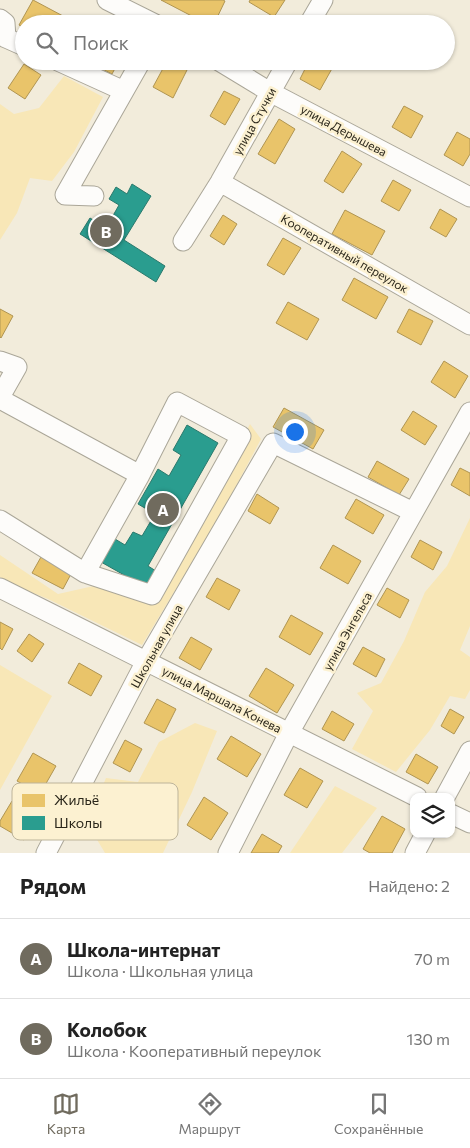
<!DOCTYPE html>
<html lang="ru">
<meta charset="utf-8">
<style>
:root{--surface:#fff;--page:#f2f2f2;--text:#222;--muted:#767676;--line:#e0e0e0;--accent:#706b5e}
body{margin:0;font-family:Commissioner,sans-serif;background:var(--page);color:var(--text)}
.controls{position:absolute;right:15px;bottom:15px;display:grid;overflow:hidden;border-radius:10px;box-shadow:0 1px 4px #0004}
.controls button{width:45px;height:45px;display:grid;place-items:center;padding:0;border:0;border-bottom:1px solid var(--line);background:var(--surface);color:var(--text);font:25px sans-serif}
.you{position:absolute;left:294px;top:431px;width:18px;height:18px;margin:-12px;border:4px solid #fff;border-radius:50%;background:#1a73e8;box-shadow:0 0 0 8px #1a73e833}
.badge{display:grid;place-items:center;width:32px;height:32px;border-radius:50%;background:var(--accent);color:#fff;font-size:16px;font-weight:700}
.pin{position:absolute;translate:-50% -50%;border:2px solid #fff;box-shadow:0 1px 5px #0006}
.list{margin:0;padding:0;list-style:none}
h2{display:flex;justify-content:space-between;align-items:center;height:65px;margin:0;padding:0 20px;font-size:21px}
h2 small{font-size:16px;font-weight:400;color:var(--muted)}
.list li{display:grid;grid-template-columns:32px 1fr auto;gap:15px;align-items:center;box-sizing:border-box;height:80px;padding:0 20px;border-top:1px solid var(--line)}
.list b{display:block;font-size:19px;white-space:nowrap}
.list p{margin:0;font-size:16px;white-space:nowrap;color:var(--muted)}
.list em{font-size:16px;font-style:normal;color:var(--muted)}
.icon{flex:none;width:28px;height:28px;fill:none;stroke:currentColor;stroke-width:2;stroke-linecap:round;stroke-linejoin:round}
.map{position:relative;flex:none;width:470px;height:853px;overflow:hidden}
.search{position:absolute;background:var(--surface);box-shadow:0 1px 4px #0004;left:15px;right:15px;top:15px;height:55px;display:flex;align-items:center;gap:12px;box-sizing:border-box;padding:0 18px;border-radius:28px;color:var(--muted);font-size:19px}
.sheet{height:225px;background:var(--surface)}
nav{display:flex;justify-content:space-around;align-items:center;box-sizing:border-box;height:70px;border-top:1px solid var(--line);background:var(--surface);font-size:14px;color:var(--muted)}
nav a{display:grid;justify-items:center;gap:2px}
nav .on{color:var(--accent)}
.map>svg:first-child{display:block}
.green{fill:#f8e7b7}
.homes{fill:#e9c46a;stroke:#b09552}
.schools{fill:#2a9d8f;stroke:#2a796c}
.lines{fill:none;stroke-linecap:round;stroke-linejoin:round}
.minor-casing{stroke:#aaa698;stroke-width:21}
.minor{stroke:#fdfcfa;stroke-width:19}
.labels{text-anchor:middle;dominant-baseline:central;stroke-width:5;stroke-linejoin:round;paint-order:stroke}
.street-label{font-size:12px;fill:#2a261a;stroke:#fcf1d1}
.key{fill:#fcf1d1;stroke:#bdb49a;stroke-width:1}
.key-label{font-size:14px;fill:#2a261a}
</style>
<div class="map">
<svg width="470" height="853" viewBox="0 0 470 853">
<rect width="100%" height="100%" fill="#f2ecdb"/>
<path class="green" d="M64 76 103 97 74 152 52 181 30 178 17 213 0 240V104L14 114 39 108Z
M250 424 261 439 220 516 142 645 48 599 9 583 0 577V555L58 594 107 583 152 601 197 527Z
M470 518V626L460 650 470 657V690L465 699 450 696 430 730 396 772 352 749 373 711 357 693 381 683 404 641 425 592 447 566Z
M0 665 52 696 0 790Z
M195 723 217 731 192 792 163 853H105L87 823 106 778 138 782 159 742Z
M335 786 377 808 342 853H290Z"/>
<path class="homes" d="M33 0 78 24H24V28L19 25Z
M161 0H223L225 1 214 24H207Z
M250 0H285L274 17 249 2Z
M87 61H119L112 74Z
M167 61H170L187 70 173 98 153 87Z
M309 61H327L334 65 320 90 300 79Z
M24 64 41 75 25 99 8 88Z
M224 91 240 99 225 125 210 116Z
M404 106 423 116 411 138 392 127Z
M279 119 295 129 275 164 258 154Z
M457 132 470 139V154L463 166 444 155Z
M342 151 362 164 343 193 324 181Z
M393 180 411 190 399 211 381 201Z
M440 209 457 219 446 237 430 228Z
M345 210 385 231 372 255 332 234Z
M223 215 237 224 224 245 210 236Z
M283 238 301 248 284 275 267 265Z
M354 278 388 297 376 319 342 300Z
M288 302 319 319 307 340 276 323Z
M0 309 13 316 1 338 0 337Z
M409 309 433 321 421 345 397 332Z
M444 361 468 376 455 398 431 382Z
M284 408 324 430 313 449 273 427Z
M413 411 437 426 425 445 401 430Z
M377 461 409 479 399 495 368 477Z
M460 468 470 473V496L451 485Z
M257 494 279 508 270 524 248 511Z
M356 499 384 515 373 534 345 518Z
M420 540 442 552 433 570 411 557Z
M333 545 361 561 348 584 320 568Z
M41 557 71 574 63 589 32 573Z
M217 578 240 590 229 610 206 597Z
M387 588 409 600 400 618 377 605Z
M291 615 323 633 310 655 279 637Z
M0 622 13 629 2 650 0 648Z
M29 634 44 644 32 662 17 651Z
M191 637 212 649 200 670 179 658Z
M363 647 385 659 376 677 353 664Z
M79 663 102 676 91 696 68 683Z
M266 668 294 685 277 713 249 696Z
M157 699 176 709 164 733 144 723Z
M450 709 464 717 454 734 441 726Z
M332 711 354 724 344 741 322 729Z
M231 736 261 754 247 777 217 759Z
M125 740 142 749 130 772 113 763Z
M33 753 56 766 40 794 17 781Z
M416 754 438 767 428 784 406 772Z
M300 768 323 781 307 808 284 795Z
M204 797 228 813 211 840 187 825Z
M12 801 38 816 24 840 0 826V821Z
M382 816 405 829 392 853H370L363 849Z
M262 834 282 846 278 853H251Z"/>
<path class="schools" d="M132 184 151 196 124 240 165 266 156 282 80 234 90 218 106 228 119 205 109 199 116 187 127 194Z
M187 425 218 443 148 566 156 571 147 588 101 562 115 539 125 545 133 532 142 536 155 514 138 504 158 469 169 476 181 455 173 450Z"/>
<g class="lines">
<g class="minor-casing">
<path id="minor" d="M107 0 155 24
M0 19 5 23 6 38 24 46
M309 24 323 0
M58 61 124 91
M219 61 270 92 470 197
M220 182 470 325
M94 196 65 195 141 61
M183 241 220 182 288 61
M0 361 17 367 0 397
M0 399 140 475
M0 520 85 573 152 595 241 436 177 402 140 475 85 573
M0 588 417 797
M445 797 470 751
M451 814 470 823
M46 853 146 661 273 443 413 512
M228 853 289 733 470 412
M415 853 425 834"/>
</g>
<use href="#minor" class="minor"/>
</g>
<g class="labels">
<g class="street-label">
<text transform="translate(254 121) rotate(-61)">улица Стучки</text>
<text transform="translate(344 130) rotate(28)">улица Дерышева</text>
<text transform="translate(345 253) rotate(30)">Кооперативный переулок</text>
<text transform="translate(347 631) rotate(-61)">улица Энгельса</text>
<text transform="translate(156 646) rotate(-61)">Школьная улица</text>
<text transform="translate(222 699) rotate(27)">улица Маршала Конева</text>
</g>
</g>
<rect x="12" y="783" width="166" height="57" rx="8" class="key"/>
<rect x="22" y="794" width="23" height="13" fill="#e9c46a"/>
<rect x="22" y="816" width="23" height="14" fill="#2a9d8f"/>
<g class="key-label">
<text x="54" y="805">Жильё</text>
<text x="54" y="828">Школы</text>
</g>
</svg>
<div class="controls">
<button><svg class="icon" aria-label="layers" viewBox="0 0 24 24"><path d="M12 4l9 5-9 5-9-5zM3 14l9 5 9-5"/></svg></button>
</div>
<div class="you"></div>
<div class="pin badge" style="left:163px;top:509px">A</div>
<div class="pin badge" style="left:106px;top:231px">B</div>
<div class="search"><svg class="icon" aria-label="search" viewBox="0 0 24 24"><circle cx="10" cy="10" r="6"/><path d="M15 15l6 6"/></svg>Поиск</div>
</div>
<section class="sheet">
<h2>Рядом<small>Найдено: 2</small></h2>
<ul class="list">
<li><span class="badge">A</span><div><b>Школа-интернат</b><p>Школа · Школьная улица</p></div><em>70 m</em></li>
<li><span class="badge">B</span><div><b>Колобок</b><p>Школа · Кооперативный переулок</p></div><em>130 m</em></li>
</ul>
</section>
<nav>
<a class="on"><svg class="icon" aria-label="map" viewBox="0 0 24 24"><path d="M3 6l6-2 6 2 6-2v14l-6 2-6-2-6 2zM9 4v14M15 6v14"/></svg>Карта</a>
<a><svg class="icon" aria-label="directions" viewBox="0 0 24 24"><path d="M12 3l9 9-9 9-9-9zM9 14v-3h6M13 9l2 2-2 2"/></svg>Маршрут</a>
<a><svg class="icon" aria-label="saved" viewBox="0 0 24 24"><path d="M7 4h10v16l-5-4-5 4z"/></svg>Сохранённые</a>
</nav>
